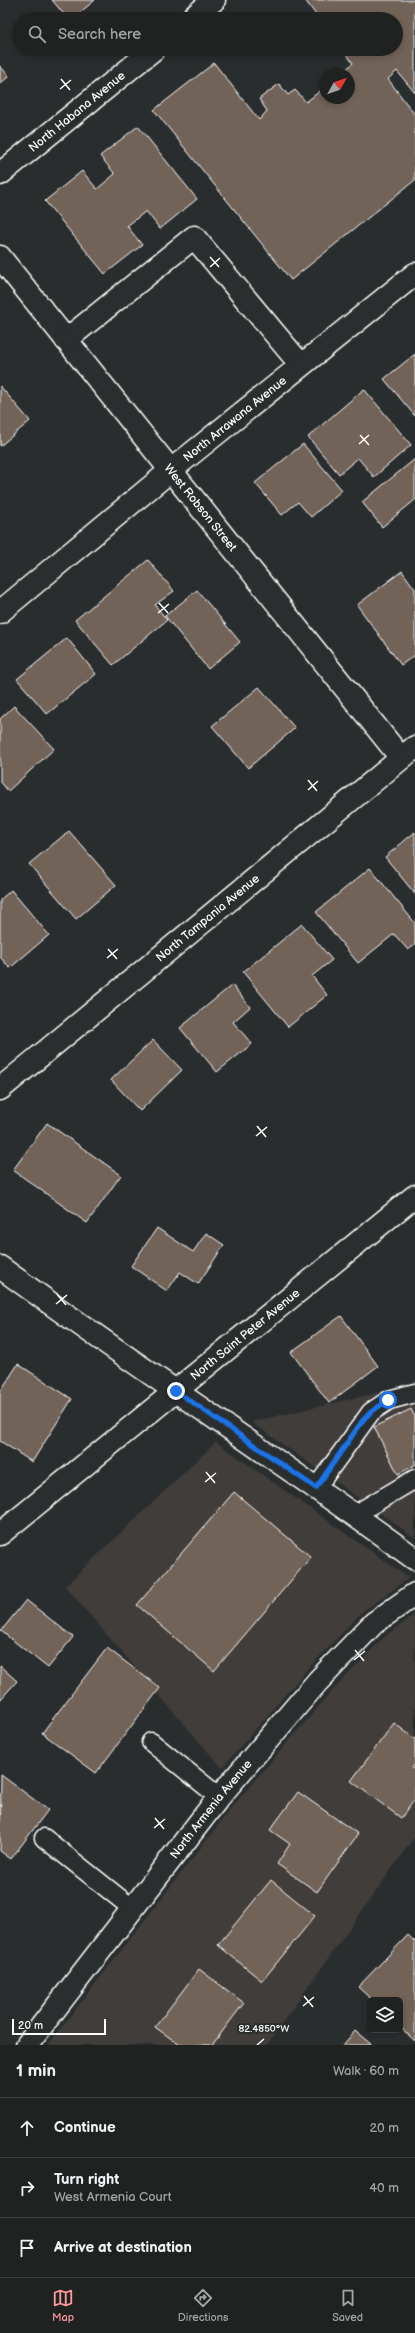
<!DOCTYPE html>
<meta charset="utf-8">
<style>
:root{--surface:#202222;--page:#282a2a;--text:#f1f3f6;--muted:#a2a4a5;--line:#3d3f40;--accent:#ff9aa2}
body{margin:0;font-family:"Balsamiq Sans",sans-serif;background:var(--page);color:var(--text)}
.controls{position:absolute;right:12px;bottom:12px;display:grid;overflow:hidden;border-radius:6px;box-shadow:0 2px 6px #0003}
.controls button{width:36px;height:36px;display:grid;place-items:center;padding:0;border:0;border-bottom:1px solid var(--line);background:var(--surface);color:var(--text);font:20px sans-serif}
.compass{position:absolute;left:319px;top:68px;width:36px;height:36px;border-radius:50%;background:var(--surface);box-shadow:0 2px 6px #0003;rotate:50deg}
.scale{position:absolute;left:12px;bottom:10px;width:94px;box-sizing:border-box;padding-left:4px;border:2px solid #fff;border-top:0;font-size:11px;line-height:14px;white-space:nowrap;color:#fff;-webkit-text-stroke:3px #2a2d2e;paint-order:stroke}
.stop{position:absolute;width:12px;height:12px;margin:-9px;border:3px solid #1a73e8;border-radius:50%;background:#fff}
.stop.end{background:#1a73e8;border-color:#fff;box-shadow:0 1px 4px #0008}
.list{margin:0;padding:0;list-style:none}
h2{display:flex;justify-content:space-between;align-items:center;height:52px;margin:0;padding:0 16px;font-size:17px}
h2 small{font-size:13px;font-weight:400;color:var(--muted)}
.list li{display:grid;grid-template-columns:26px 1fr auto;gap:12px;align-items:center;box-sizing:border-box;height:60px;padding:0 16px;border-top:1px solid var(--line)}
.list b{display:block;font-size:15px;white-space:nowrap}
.list p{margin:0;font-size:13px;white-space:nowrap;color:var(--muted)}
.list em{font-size:13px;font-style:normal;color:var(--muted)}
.icon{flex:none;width:22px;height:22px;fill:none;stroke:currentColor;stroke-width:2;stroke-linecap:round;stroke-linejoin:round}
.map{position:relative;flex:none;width:415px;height:2045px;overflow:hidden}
.search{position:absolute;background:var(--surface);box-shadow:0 2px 6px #0003;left:12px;right:12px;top:12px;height:44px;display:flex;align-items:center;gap:10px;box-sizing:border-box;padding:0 14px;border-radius:22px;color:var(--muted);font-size:15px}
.sheet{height:232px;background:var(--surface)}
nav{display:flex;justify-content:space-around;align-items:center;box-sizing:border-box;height:56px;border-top:1px solid var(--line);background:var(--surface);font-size:11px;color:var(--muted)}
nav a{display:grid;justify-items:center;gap:2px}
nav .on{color:var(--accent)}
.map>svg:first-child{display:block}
.built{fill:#403d3b}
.building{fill:#726359;stroke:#fff}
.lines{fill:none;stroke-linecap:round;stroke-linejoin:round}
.lane-casing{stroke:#fff;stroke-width:21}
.street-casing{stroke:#fff;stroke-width:25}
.secondary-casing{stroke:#fff;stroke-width:25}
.lane{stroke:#2a2d2e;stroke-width:18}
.street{stroke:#2a2d2e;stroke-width:22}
.secondary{stroke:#2a2d2e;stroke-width:22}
.route{stroke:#1a73e8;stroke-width:5}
.ticks{fill:none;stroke:#fff;stroke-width:1.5}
.labels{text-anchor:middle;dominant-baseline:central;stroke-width:4;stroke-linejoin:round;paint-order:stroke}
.street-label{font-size:12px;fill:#fff;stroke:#2a2d2e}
.ticks-label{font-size:10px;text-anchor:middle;fill:#fff;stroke:#2a2d2e;stroke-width:4;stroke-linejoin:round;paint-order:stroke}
</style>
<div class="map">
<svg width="415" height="2045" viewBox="0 0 415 2045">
<rect width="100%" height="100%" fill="#2a2d2e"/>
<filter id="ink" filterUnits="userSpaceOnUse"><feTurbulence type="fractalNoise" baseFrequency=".025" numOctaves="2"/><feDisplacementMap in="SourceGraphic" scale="8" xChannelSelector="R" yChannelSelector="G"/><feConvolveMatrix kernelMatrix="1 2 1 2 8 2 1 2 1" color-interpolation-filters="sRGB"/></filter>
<g filter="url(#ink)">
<path class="built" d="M415 1384V1538L251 1422 277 1416Z
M216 1442 409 1578 362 1612 306 1671 222 1768 65 1586Z
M415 1614V1836L267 2045H48L232 1807 331 1692 385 1636Z"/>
<path class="building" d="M52 0H95L72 19H68Z
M305 0H415V93L397 71 388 79 415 115V180L291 280 154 110 214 63 259 120 267 111 259 99 279 84 288 95 295 90 306 102 325 87V98H349V74H341L353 63 342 49H396V19H319Z
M0 66 9 76 0 84Z
M138 126 197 199 160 229 146 211 127 226 142 245 105 274 45 201 82 171 97 189 115 174 100 156Z
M415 354V416L384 379Z
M0 386 30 421 0 446Z
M364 389 411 445 374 477 358 458 339 474 308 437Z
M303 444 342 490 311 517 298 502 282 515 255 483Z
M415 459V500L382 527 362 502Z
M148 560 174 591 155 605 167 620 113 665 75 620Z
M402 571 415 589V655L401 665 357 605Z
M197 590 240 642 208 669 165 616Z
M67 638 96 674 47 714 17 679Z
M259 687 295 728 248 768 212 726Z
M14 706 54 749 8 791 0 781V719Z
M69 831 116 885 76 919 29 864Z
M415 832V894L385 857Z
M370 868 415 923V945L408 950 394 934 358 963 316 912Z
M11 890 49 935 10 968 0 957V900Z
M302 924 332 960 312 976 327 995 288 1027 243 972Z
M232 985 250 1007 233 1022 252 1044 217 1072 180 1028Z
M153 1040 182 1070 140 1111 111 1080Z
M47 1123 121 1175 87 1223 13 1170Z
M157 1228 193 1252 206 1233 224 1245 198 1284 180 1272 167 1291 131 1266Z
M341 1316 378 1366 329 1403 291 1352Z
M18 1364 72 1399 32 1462 0 1441V1392Z
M411 1409 415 1417V1465L398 1474 374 1427Z
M234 1492 311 1557 214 1671 137 1605Z
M26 1600 73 1637 48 1668 1 1631Z
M107 1648 160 1688 96 1773 42 1733Z
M0 1666 17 1681 0 1700Z
M394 1723 415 1739V1764L412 1768 415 1770V1799L401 1818 351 1781Z
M1 1775 48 1810 11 1859 0 1851Z
M298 1792 358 1834 317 1892 277 1864 290 1844 270 1830Z
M271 1880 315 1916 262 1981 218 1945Z
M408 1935 415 1942V2041L400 2027V2000H372L358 1987Z
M199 1969 244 2003 212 2045H180L155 2027Z
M355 2031 372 2045H343Z"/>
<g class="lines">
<g class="lane-casing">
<path id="lane" d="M316 1488 371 1412 389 1400 415 1393
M354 1515 415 1479
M151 1742 219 1797
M44 1838 133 1909"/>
</g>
<g class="street-casing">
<g id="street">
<path id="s1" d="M0 257 401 758"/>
<path d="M66 340 194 237 301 365"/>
<path id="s2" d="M0 612 170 471 415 274"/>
<path id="s3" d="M0 1089 415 747"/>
<path d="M0 1267C136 1367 279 1459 415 1559"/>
<path id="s4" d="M0 1534 415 1196"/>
</g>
</g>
<g class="secondary-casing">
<g id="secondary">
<path d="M191 19 214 0"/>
<path id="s5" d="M0 174 154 49"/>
<path id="s6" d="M27 2045 219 1797 318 1681 374 1623 415 1594"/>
</g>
</g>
<use href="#lane" class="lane"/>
<use href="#street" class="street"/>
<use href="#secondary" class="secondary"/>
</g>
</g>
<g class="lines" filter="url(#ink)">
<path class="route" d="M176 1391 316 1488 363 1420 371 1412 388 1400"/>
</g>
<path class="ticks" d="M61 79 70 90M60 89 71 80M210 257 219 267M210 267 220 258M360 435 369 445M359 444 369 435M159 603 168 613M158 613 169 604M308 780 317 791M308 790 318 781M108 949 117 959M107 958 118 949M257 1126 266 1137M256 1136 267 1127M57 1294 66 1305M56 1304 67 1295M206 1472 215 1483M205 1482 216 1473M355 1650 364 1661M354 1660 365 1651M155 1818 164 1829M154 1828 165 1819M304 1996 313 2007M303 2006 314 1997M257 2045 264 2039"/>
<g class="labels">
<g class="street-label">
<text stroke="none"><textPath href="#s5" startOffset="99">North Habana Avenue</textPath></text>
<text stroke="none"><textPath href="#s2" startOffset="304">North Arrawana Avenue</textPath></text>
<text stroke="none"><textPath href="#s1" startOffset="321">West Robson Street</textPath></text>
<text stroke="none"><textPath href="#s3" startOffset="269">North Tampania Avenue</textPath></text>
<text stroke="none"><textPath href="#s4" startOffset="316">North Saint Peter Avenue</textPath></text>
<text stroke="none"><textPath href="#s6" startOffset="299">North Armenia Avenue</textPath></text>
</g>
</g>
<g class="ticks-label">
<text x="264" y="2032">82.4850°W</text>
</g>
</svg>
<div class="controls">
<button><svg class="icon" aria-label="layers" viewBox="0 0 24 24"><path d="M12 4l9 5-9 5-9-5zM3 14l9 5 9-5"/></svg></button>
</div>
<svg class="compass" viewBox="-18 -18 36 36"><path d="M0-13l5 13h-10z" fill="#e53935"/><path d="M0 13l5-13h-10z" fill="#a2a4a5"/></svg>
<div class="scale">20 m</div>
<div class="stop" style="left:388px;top:1400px"></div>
<div class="stop end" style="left:176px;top:1391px"></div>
<div class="search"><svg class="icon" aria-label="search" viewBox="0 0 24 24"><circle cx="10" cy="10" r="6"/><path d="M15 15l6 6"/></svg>Search here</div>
</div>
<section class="sheet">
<h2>1 min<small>Walk · 60 m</small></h2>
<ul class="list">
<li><svg class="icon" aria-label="ahead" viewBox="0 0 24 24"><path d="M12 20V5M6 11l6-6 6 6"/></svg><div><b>Continue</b></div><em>20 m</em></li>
<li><svg class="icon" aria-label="right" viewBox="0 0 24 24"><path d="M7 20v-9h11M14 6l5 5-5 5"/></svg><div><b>Turn right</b><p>West Armenia Court</p></div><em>40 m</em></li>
<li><svg class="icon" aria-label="arrive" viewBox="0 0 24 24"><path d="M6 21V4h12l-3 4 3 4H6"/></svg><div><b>Arrive at destination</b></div></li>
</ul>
</section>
<nav>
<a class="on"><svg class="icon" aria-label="map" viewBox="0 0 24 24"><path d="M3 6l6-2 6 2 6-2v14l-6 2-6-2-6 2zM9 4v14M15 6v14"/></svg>Map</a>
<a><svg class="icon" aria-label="directions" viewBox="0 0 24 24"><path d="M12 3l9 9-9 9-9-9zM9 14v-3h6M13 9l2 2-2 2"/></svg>Directions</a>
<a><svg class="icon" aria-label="saved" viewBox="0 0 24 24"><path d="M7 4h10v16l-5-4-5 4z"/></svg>Saved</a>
</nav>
